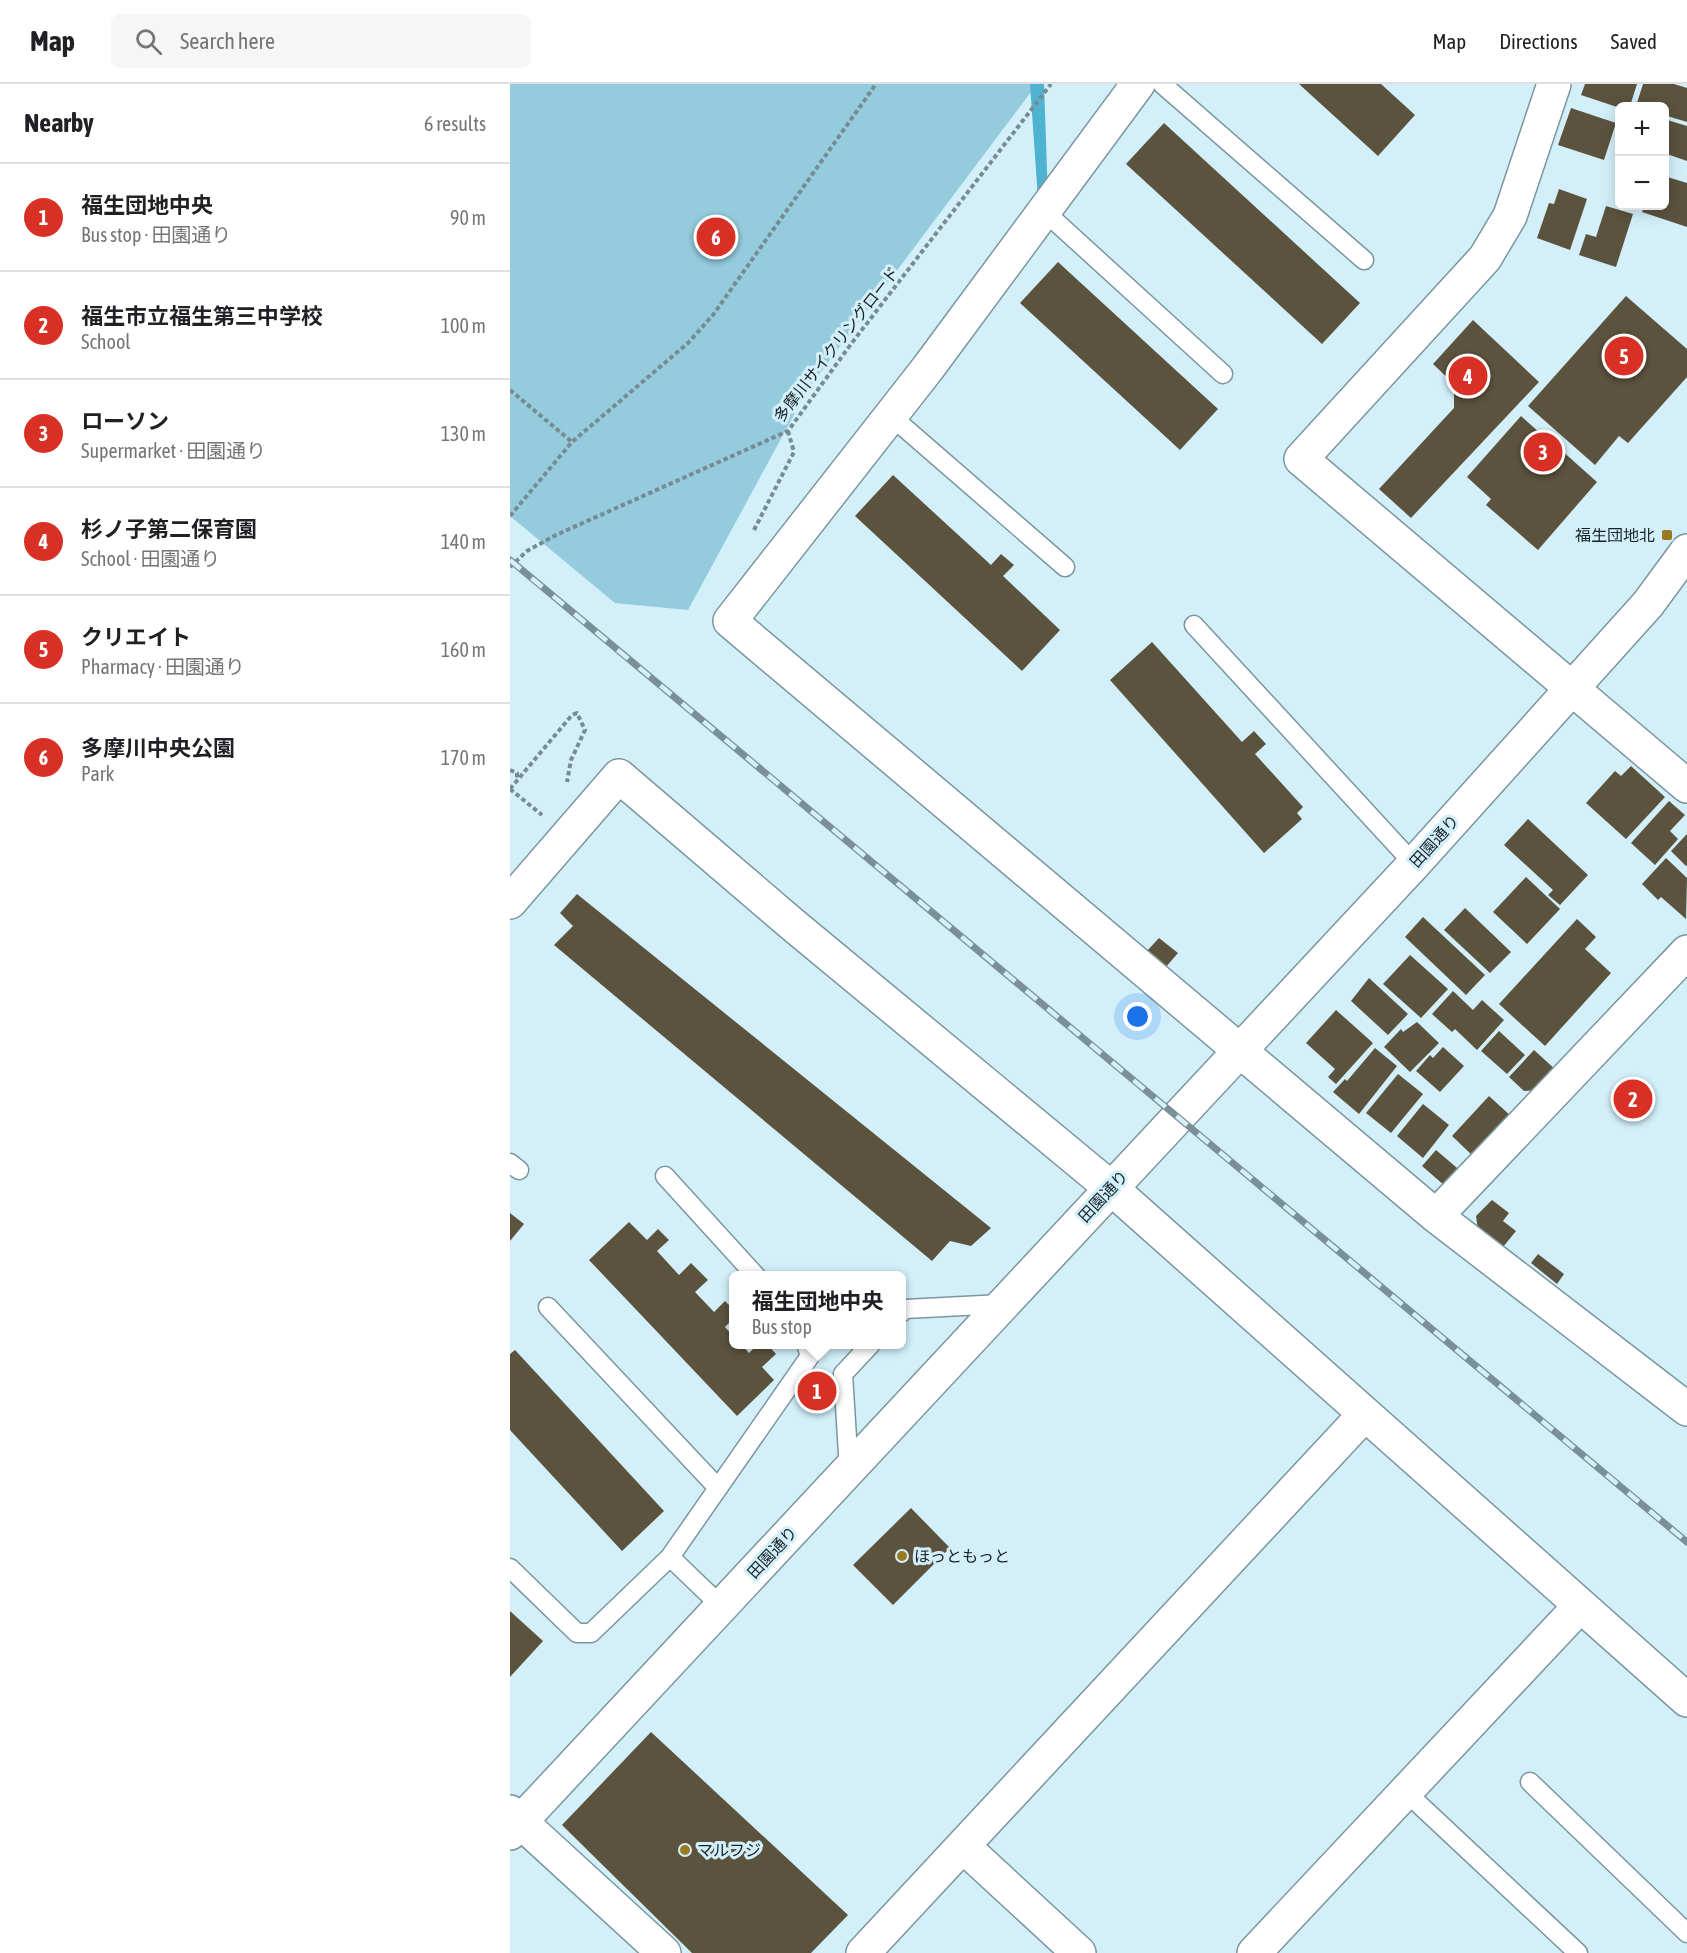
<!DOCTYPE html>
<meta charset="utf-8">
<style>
:root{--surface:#fff;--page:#f6f6f6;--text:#202124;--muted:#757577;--line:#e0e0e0;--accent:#d93025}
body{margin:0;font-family:"Asap Condensed","Noto Sans JP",sans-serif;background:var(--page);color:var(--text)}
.controls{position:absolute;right:18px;top:18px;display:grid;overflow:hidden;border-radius:9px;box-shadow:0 3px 15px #0003}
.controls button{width:54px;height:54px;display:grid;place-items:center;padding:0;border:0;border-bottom:2px solid var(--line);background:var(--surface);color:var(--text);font:30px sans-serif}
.you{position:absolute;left:628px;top:933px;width:21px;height:21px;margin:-15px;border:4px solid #fff;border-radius:50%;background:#1a73e8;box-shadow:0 0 0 9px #1a73e833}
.badge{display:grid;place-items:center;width:39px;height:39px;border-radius:50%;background:var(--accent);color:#fff;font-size:20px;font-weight:700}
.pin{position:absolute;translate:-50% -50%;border:3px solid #fff;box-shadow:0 2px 6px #0006}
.popup{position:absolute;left:219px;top:1187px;width:177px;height:78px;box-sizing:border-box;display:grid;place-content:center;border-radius:9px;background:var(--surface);filter:drop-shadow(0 2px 4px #0005);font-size:20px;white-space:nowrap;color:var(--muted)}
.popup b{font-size:22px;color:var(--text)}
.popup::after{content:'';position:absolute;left:50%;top:100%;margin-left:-12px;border:12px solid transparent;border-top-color:var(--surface)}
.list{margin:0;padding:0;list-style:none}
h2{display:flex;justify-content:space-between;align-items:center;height:78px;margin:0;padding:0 24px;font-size:26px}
h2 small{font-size:20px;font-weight:400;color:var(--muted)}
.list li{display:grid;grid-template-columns:39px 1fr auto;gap:18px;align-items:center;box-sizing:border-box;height:108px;padding:0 24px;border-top:2px solid var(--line)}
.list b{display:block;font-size:22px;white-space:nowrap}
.list p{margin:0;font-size:20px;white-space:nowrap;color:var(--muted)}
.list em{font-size:20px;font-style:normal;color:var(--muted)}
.icon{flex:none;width:33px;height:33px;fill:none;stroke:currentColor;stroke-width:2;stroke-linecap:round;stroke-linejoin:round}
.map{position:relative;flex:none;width:1177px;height:1869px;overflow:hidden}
header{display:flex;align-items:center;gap:36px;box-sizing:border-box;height:84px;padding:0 30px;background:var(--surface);border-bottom:2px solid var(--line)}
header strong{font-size:28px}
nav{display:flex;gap:33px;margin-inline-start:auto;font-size:21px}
.search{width:420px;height:54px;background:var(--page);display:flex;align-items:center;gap:15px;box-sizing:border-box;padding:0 21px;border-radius:9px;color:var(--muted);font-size:22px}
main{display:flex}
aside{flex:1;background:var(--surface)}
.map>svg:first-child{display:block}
.green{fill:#94cbdd}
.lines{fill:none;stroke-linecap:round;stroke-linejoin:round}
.stream{stroke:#4db3d1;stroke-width:10}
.building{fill:#5b533e}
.lane-casing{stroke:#7b969f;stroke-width:21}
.street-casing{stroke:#7b969f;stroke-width:36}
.secondary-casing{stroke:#7b969f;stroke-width:36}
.path{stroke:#778b92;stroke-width:4;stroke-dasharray:4.5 3;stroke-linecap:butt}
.lane{stroke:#fff;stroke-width:18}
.street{stroke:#fff;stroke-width:33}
.secondary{stroke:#fff;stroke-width:33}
.rail-casing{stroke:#7a8f96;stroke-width:7}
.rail{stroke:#d3f0fa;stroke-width:4.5;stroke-dasharray:14;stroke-linecap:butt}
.poi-dot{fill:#997a23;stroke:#d3f0fa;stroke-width:2}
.labels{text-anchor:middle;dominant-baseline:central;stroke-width:6;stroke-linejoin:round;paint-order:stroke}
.street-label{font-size:16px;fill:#172226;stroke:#d3f0fa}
.poi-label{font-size:16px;fill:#172226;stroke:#d3f0fa;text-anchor:start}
</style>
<header>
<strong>Map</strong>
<div class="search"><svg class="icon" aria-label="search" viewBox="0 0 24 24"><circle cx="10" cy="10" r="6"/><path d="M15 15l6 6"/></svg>Search here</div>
<nav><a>Map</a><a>Directions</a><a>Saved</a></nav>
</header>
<main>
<aside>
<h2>Nearby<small>6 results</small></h2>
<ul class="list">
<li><span class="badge">1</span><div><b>福生団地中央</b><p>Bus stop · 田園通り</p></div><em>90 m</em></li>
<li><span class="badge">2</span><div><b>福生市立福生第三中学校</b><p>School</p></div><em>100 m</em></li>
<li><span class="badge">3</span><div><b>ローソン</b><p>Supermarket · 田園通り</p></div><em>130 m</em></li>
<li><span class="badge">4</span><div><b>杉ノ子第二保育園</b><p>School · 田園通り</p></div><em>140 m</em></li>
<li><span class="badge">5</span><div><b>クリエイト</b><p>Pharmacy · 田園通り</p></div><em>160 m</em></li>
<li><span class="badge">6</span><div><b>多摩川中央公園</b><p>Park</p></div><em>170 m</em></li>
</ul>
</aside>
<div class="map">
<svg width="1177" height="1869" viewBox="0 0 1177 1869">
<rect width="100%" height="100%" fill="#d3f0fa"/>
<path class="green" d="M0 0H527L298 305 178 526 105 519 0 432Z"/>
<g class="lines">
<path class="stream" d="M525 0 533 115
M529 0 533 114"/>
</g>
<path class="building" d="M789 0H871L905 31 868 72Z
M1075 0H1127L1120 22 1110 24 1071 11Z
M1133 0H1164L1177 4V38L1154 31V22H1126Z
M1061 24 1106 39 1094 76 1048 61Z
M1154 35 1177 42V77L1154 69Z
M654 39 850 219 812 260 616 80Z
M1154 92 1177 99V143L1132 128 1134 122H1154Z
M1049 105 1077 115 1060 166 1027 154 1039 119 1044 120Z
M1096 122 1123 130 1106 183 1069 171 1076 150 1086 153Z
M548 178 708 325 670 366 510 219Z
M1116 212 1177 265V293L1118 359 1109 352 1085 381 1018 322Z
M963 236 1029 298 901 434 869 405 944 324V300L923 280Z
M1011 332 1030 349 1026 354 1036 363 1041 357 1087 398 1028 466 976 421 981 415 957 393Z
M383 391 481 481 491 470 504 481 493 492 550 546 512 587 345 432Z
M642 558 732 658 744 647 756 660 745 670 793 723 787 729 792 735 754 769 600 596Z
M1121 682 1155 713 1116 755 1076 719 1105 687 1111 692Z
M1159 717 1175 731 1160 747 1168 755 1145 781 1121 759Z
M1018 735 1078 791 1050 821 1038 811 1043 806 994 761Z
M1177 750V781L1176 782 1161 767Z
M1156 774 1177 794 1176 835 1151 813 1148 816 1132 800Z
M1016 793 1050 825 1017 860 983 828Z
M67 810 481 1144 461 1162 440 1157 422 1177 44 861 63 842 50 829Z
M955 824 1001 868 980 889 934 846Z
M913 833 975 891 956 911 895 853Z
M1067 835 1086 853 1075 865 1101 889 1035 962 989 920Z
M649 854 668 869 655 884 636 868Z
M900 871 938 905 911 934 873 900Z
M859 894 898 930 878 951 841 917Z
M943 907 963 926 972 916 994 936 967 966 945 945 942 948 922 930Z
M826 926 863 959 826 1000 818 993 825 985 796 959Z
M907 938 929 959 900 988 874 963 891 945 893 948Z
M989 947 1015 971 997 990 971 967Z
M933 963 954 982 930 1008 906 987 920 971 923 974Z
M865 964 887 982 849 1030 823 1008 835 995 837 997Z
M1024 966 1047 987 1029 1006 1014 1007 999 993Z
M888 990 913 1010 881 1049 856 1029Z
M979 1012 1002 1033 964 1073 942 1052Z
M913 1020 939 1041 913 1074 887 1052Z
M926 1066 953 1089 935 1102 912 1082Z
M982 1116 999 1129 993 1137 1006 1147 993 1163 968 1146 966 1132Z
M0 1129 14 1140 0 1157Z
M119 1138 137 1156 148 1145 159 1156 147 1167 169 1191 181 1179 198 1196 185 1208 204 1228 215 1217 223 1225V1235L215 1243 223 1252V1260H231L239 1269 248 1260H257L266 1270 252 1283 264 1296 227 1332 79 1176Z
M1028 1170 1054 1190 1047 1200 1021 1179Z
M5 1266 154 1427 112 1467 0 1346V1270Z
M401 1424 440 1464 383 1521 343 1481Z
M0 1527 33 1557 0 1593Z
M141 1648 338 1831 301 1869H182L52 1741Z"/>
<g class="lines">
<g class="lane-casing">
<path id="lane" d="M652 0 854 176
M534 127 713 290
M381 332 555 483
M684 541 904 780
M0 1079 9 1086
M155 1092 246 1192
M38 1223 208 1404
M391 1229 395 1225 492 1220
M339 1386 333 1290 361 1260
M160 1473 211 1522
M0 1484 67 1549H81L160 1473 300 1272 296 1260
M1020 1698 1177 1849
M897 1709 1068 1869"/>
</g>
<g class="street-casing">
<path id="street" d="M628 0 418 284 220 537 926 1132 1177 1325
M1044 0 1000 132 975 174 791 375 1177 702
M0 818 109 692 282 840 601 1104 1177 1616
M926 1132 1177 868
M0 1728 154 1869
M453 1762 569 1869
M353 1869 855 1330
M744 1869 1070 1522"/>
</g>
<g class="secondary-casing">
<path id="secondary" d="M0 1749 904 780 1138 520 1177 467"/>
</g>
<path class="path" d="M0 306 62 358
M0 432 62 358 178 259 203 231 366 0
M244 446 284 368 278 347
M0 483 17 467 46 451 278 347 341 260 541 0
M0 686 7 689V696
M0 705 62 631 67 629 75 646 61 676 57 698
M0 705 32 731"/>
<use href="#lane" class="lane"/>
<use href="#street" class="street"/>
<use href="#secondary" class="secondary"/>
<g class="rail-casing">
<path id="rail" d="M0 476 1177 1458"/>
</g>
<use href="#rail" class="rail"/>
</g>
<g class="poi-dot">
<rect x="1151" y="445" width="12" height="12" rx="3"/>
<circle cx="392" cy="1472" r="6"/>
<circle cx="175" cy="1766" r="6"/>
</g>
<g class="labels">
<g class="street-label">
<text transform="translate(326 260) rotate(-52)">多摩川サイクリングロード</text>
<text transform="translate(924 757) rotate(-48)">田園通り</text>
<text transform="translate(593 1112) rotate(-47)">田園通り</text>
<text transform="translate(262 1468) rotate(-47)">田園通り</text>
</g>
<g class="poi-label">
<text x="1145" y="451" text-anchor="end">福生団地北</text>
<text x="404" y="1472">ほっともっと</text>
<text x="187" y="1766">マルフジ</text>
</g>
</g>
</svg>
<div class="controls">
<button>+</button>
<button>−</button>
</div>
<div class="you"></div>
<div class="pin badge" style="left:307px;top:1307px">1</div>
<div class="popup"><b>福生団地中央</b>Bus stop</div>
<div class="pin badge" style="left:1123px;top:1015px">2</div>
<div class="pin badge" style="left:1033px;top:368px">3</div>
<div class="pin badge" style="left:958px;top:292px">4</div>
<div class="pin badge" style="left:1114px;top:272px">5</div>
<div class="pin badge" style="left:206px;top:153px">6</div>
</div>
</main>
